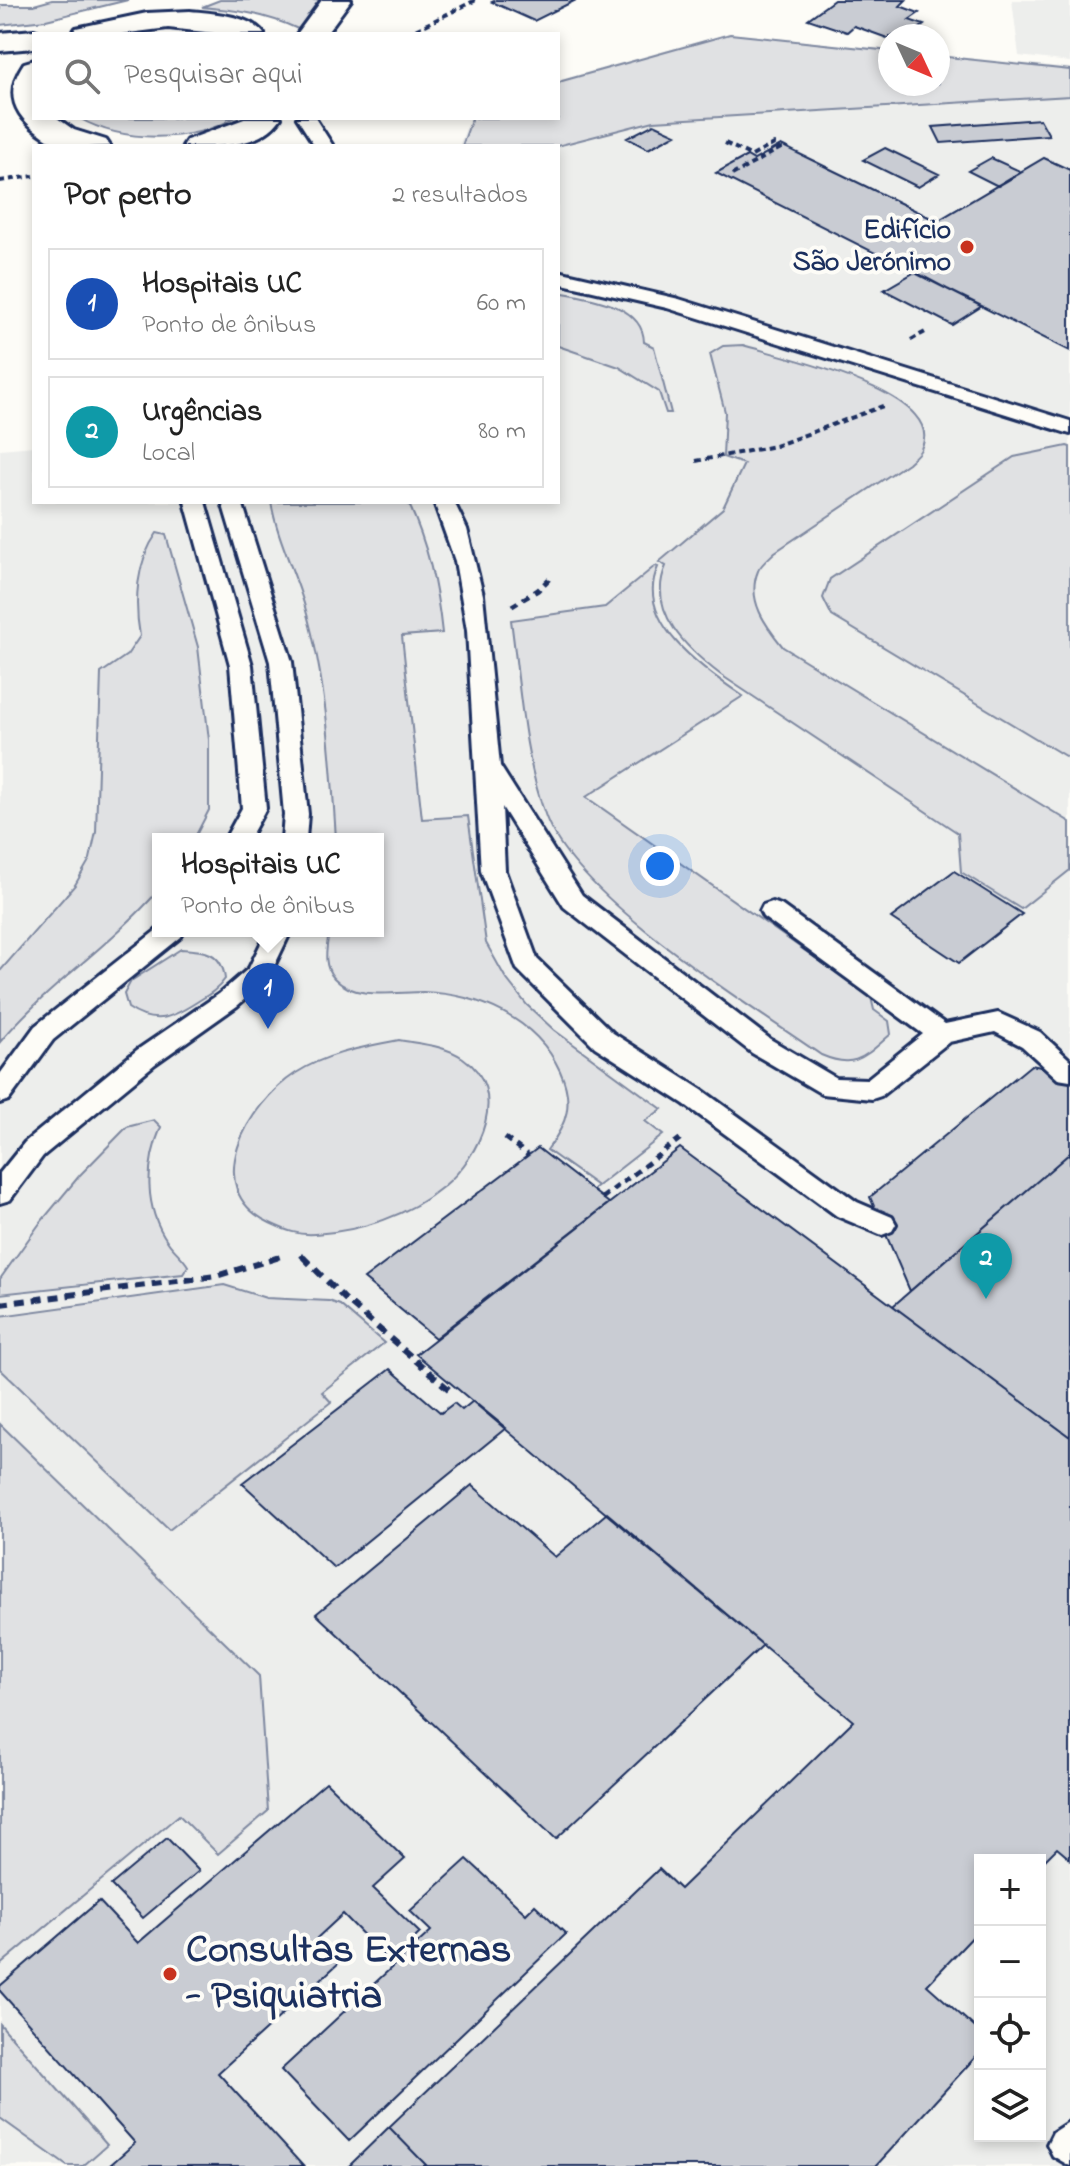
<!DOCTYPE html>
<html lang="pt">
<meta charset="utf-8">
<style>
:root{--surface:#fff;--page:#f2f2f2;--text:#222;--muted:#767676;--line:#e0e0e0;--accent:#c8321e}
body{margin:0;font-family:"Indie Flower",sans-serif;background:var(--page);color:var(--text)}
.controls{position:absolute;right:24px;bottom:24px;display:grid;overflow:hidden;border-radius:0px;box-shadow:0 4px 12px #0003}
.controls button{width:72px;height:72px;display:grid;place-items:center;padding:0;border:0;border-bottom:2px solid var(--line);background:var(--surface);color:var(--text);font:40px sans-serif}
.compass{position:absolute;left:878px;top:24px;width:72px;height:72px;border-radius:50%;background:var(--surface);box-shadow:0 4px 12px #0003;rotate:134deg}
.you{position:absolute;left:660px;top:866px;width:28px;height:28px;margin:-20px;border:6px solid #fff;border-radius:50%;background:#1a73e8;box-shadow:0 0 0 12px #1a73e833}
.badge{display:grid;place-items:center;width:52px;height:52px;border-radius:50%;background:var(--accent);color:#fff;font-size:26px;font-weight:700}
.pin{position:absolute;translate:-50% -66px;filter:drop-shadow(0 2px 4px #0008)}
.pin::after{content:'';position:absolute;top:42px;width:28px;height:24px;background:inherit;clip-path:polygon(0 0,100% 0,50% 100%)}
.popup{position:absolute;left:152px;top:833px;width:232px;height:104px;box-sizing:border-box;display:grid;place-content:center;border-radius:0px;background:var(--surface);filter:drop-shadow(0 2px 6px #0005);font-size:26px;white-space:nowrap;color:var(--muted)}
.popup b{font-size:30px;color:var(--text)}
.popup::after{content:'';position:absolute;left:50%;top:100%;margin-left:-16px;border:16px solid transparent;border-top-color:var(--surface)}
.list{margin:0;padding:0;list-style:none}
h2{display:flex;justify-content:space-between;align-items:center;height:104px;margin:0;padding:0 32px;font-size:34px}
h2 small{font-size:26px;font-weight:400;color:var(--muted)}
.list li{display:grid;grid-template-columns:52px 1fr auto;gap:24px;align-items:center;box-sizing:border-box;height:112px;margin:0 16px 16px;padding:0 16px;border:2px solid var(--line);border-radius:0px}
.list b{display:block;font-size:30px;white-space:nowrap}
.list p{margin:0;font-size:26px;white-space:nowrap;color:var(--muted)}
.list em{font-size:26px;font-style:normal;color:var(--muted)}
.icon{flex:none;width:44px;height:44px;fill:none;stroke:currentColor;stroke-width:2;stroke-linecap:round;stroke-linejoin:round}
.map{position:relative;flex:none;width:1070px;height:2166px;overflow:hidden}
.search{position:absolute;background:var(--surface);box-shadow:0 4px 12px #0003;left:32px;top:32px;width:528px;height:88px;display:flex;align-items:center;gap:20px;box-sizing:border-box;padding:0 28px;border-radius:0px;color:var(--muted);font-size:30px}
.panel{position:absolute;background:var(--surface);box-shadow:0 4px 12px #0003;left:32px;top:144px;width:528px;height:360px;border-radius:0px}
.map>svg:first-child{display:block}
.built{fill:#edeeec;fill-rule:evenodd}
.green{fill:#e0e1e3;stroke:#7e88a0;stroke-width:2}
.building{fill:#c9ccd3;stroke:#1b2f5e;stroke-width:2}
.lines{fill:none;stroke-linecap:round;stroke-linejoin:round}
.service-casing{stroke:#1b2f5e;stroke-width:6}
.primary-casing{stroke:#1b2f5e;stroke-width:6}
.path-far2{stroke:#1b2f5e;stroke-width:4;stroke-dasharray:6 4;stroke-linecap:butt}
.path-far1{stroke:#1b2f5e;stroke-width:5;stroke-dasharray:7 6;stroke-linecap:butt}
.path{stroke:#1b2f5e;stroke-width:6;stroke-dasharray:10 7;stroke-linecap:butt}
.service{fill:#fdfcf7;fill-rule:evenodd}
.primary{fill:#fdfcf7;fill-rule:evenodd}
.poi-dot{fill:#c8321e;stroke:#fdfcf7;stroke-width:3}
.labels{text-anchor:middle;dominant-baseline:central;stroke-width:8;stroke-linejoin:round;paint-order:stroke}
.far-poi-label{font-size:28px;font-weight:bold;fill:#1b2f5e;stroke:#fdfcf7;text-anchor:end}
.near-poi-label{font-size:40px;font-weight:bold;fill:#1b2f5e;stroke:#fdfcf7;text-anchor:start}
</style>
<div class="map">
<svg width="1070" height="2166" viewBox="0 0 1070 2166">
<rect width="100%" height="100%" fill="#fdfcf7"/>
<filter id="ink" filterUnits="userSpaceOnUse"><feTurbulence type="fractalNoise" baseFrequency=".0125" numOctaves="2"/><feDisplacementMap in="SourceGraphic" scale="16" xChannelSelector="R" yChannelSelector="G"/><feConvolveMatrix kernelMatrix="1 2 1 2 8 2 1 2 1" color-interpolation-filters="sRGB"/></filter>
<g filter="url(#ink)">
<path class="built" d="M1012 0H1070V62L1019 56Z
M729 33 890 50V84H938V55L1070 68V2166H0V449L34 446V502H558V146H459L470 118H558L560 80ZM158 839H378V931H158ZM980 1860H1040V2136H980Z"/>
<path class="green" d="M52 0H128L46 20 0 25V5H34Z
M220 0H319L298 29C266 14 237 10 202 7Z
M730 34 890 51V84H938V56L1070 70V96L654 121 557 146H462L472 118H558V84L562 81Z
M79 118H234C190 143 123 143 79 118Z
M558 292C588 298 643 304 644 342L654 347 671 413H666L659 392 619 367 558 346Z
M743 345C778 356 950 392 921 449 919 454 912 459 908 463L775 552C770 557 760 565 758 571 746 600 766 626 783 647L1070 822V870L1021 909 961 872 958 833 721 675C688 650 646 611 666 566L659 562 723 508 744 464 723 457 725 412 710 354 723 346Z
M1067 446 1070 447V759L832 616 823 598 830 579 1014 457Z
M271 502H408C428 545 437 586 442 633L402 636 422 819 468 816 486 943 505 977 527 1005 554 1030 662 1109 645 1121 663 1135 595 1188 596 1185 547 1150C568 1123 574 1102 560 1071 536 1018 478 994 423 992 395 992 355 1001 334 978 322 965 327 947 329 931H378V839H336C331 761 327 683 305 607 295 572 277 538 271 502Z
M157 533 166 535 198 647 209 740V810L194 839H158V891C110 946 47 986 0 1042V971L75 885 90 859 96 832 101 673 127 655 140 636C134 602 136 562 157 533Z
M655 566 658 567C633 621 704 670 743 696L586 797 871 997 874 1010 889 1021 891 1034C865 1056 856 1070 821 1055 748 1004 577 899 546 817 523 755 520 685 511 620L605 607Z
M181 949C205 950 222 952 225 979 218 989 210 994 200 1000 174 1017 156 1027 128 1008L124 994 131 981Z
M399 1040C421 1044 444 1045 463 1058 511 1091 480 1156 444 1186 408 1216 361 1231 315 1234 297 1235 287 1231 270 1223 198 1189 248 1104 296 1073 327 1053 364 1047 399 1040Z
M154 1120 161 1127C145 1165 144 1208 168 1242 174 1251 183 1257 188 1266L183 1274 0 1294V1279L40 1223 80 1175 127 1127Z
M224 1285 266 1298 329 1301 340 1305 384 1343 322 1392 331 1402 169 1530 0 1369V1316Z
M0 1424 259 1676 268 1811 218 1854 179 1815 0 1965Z
M0 2024 107 2145 83 2166H67L0 2118Z"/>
<path class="building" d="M496 0H576L534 21 492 2Z
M834 0H906L900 6 919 13 909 20 924 25 909 36H890V39L854 26 847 32 808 19Z
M1040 119 1049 135 941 143 933 127Z
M654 124 676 134 648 149 627 138Z
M781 145 937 221 1044 158 1070 170V351L716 173 747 156 754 160Z
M885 148 939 174 918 187 863 160Z
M991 158 1022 172 998 186 968 171Z
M915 272 947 289 982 306 952 325 884 290Z
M954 871 1022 914 959 963 891 918Z
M1031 1065 1070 1073V1153L910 1291 870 1197Z
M538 1148 609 1203 435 1338 364 1279Z
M680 1148 1070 1437V1859L1057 1848 1040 1865V1860H980V1929L927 1985 980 2032V2052L876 2166H427L389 2127 659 1869 680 1889 853 1721 416 1354Z
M1070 1153V1437L893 1306Z
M390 1369 441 1413 454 1403 462 1410 473 1401 506 1428 334 1568 242 1483Z
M472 1485 555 1557 607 1513 763 1645 556 1839 316 1614Z
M326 1782 405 1859 373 1888 420 1933 390 1962 343 1914 317 1938 341 1961 218 2073 303 2166H109L135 2143 0 1991V1986L99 1901 138 1943Z
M167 1838 199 1871 143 1918 111 1885Z
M467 1859 526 1914 535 1905 566 1934 349 2141 281 2070 431 1931 410 1911Z
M389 2127 427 2166H349Z"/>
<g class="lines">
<g class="service-casing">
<path id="service" d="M297 118H315L333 146H315Z
M558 271 679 299 1070 421V434L667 308 558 283Z
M185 502H205L252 665 266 808 249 839H225L242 808 230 665Z
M222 502H242L292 662 308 814 306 839H282L284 814 270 662Z
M434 502H454L467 529 483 595 500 766 582 895 770 1039 836 1078 867 1079 923 1034 763 917 760 911 763 905 772 902 781 905 945 1024 998 1013 1040 1032 1070 1060V1081L1058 1079 1022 1046 995 1032 949 1042 881 1096 872 1099 822 1094 752 1053 564 907 502 807 505 871 537 959 613 1033 702 1090 857 1202 892 1217 896 1224 892 1231 882 1235 837 1216 684 1104 595 1047 517 969 481 871 467 630 455 561Z
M158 929 184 931 181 937 53 1040 9 1100 0 1103V1074L35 1026Z
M267 931H291L268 979 237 1006 155 1064 43 1156 10 1200 0 1203V1173L25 1142 137 1050 219 994 249 968Z
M1070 2121V2166L1053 2156 1047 2144 1053 2132Z"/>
</g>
<g class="primary-casing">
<path id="primary" d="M322 0H351L326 34H297Z
M190 11C211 13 251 15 264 34H224L168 28 121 34H72L76 28 147 13Z
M34 30 45 34H34V48L0 51V33Z
M34 60V118H57L74 130 106 140 110 146C94 146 75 149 60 145 51 142 45 137 38 132 12 113 5 91 24 63Z
M247 118H281C260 149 216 146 183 146L187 140Z"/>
</g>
<path class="path-far2" d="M407 34 476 0
M725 143 752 156 774 144 778 146
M732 175 781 148 778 146
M0 181 34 176
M911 340 927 331
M696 461 775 446 883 406"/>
<path class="path-far1" d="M512 606 538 590 553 575
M505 1138 528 1155
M602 1198 681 1138
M301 1255 305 1259
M273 1259 285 1255"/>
<path class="path" d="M303 1257 346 1300 452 1392
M0 1304 216 1276 280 1257"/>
<use href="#service" class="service"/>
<use href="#primary" class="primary"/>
</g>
</g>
<g class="poi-dot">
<circle cx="967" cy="247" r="8"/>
<circle cx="170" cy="1974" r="8"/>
</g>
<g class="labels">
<g class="far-poi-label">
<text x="951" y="231">Edifício<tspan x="951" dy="32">São Jerónimo</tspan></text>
</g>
<g class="near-poi-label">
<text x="186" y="1951">Consultas Externas<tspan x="186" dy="46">- Psiquiatria</tspan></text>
</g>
</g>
</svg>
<div class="controls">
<button>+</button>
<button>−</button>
<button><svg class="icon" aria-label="locate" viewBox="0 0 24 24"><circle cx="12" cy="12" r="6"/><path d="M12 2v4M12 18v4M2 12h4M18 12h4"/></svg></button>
<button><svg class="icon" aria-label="layers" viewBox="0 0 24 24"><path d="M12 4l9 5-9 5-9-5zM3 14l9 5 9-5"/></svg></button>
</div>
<svg class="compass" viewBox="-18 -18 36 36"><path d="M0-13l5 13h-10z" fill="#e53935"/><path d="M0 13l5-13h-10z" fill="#767676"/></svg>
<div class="you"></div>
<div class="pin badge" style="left:268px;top:1029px;background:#1a4fb4">1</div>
<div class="popup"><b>Hospitais UC</b>Ponto de ônibus</div>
<div class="pin badge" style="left:986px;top:1299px;background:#0f9aa8">2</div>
<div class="search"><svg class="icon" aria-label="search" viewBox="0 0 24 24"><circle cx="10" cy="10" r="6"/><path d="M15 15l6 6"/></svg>Pesquisar aqui</div>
<section class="panel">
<h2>Por perto<small>2 resultados</small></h2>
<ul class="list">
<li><span class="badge" style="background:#1a4fb4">1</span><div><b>Hospitais UC</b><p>Ponto de ônibus</p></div><em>60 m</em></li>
<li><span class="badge" style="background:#0f9aa8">2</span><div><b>Urgências</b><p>Local</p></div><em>80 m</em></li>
</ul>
</section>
</div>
